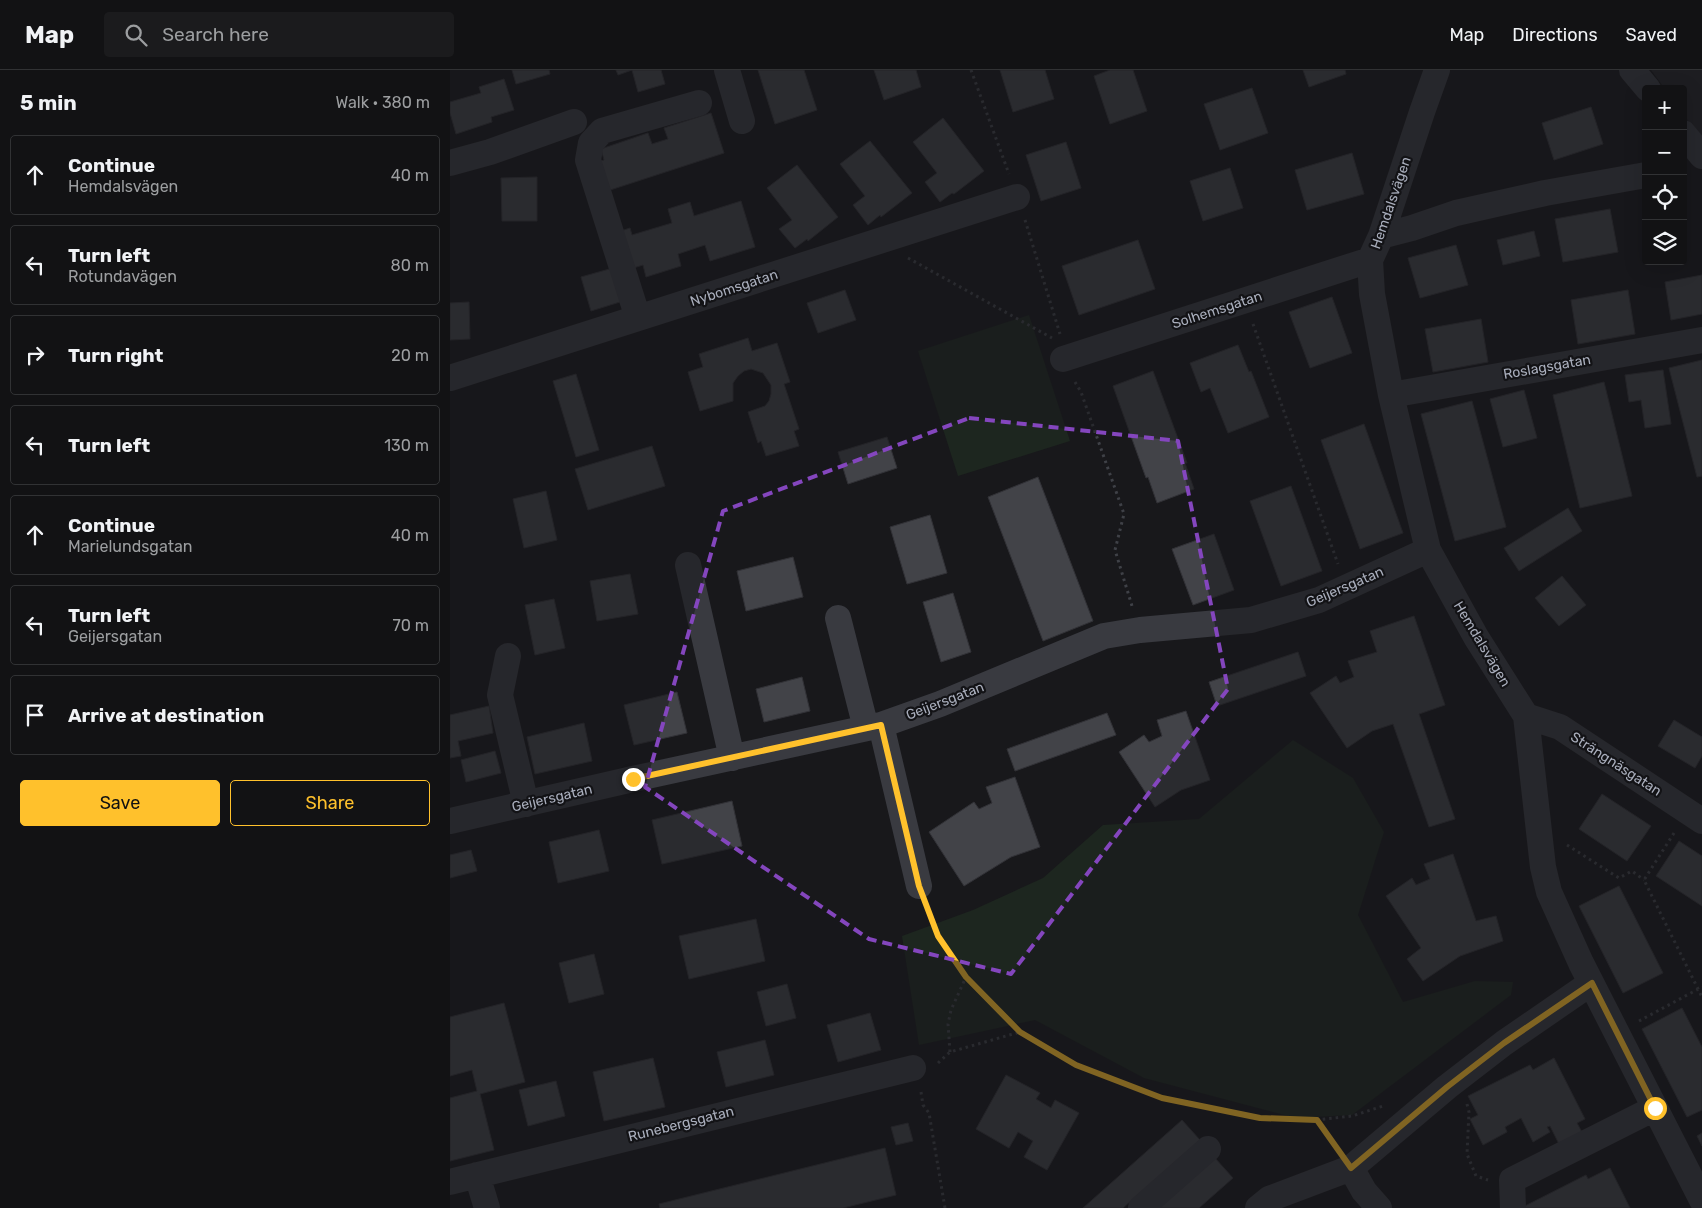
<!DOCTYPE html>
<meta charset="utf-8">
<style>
:root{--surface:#121214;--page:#1b1b1d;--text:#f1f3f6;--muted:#9c9ea0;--line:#313234;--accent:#ffc12c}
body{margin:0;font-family:Rubik,sans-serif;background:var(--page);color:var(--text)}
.controls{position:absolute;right:15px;top:15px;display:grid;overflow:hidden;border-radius:5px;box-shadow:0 5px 20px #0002}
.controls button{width:45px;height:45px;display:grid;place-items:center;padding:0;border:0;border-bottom:1px solid var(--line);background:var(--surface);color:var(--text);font:25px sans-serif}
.stop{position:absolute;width:15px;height:15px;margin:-11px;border:4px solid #ffc12c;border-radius:50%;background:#fff}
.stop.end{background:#ffc12c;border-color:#fff;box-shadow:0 1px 5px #0008}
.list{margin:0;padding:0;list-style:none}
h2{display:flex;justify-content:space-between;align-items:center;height:65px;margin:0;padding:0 20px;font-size:21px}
h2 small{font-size:16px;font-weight:400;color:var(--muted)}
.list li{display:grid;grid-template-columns:32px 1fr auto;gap:15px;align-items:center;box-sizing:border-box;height:80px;margin:0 10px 10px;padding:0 10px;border:1px solid var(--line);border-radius:5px}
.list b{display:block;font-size:19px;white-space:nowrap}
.list p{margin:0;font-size:16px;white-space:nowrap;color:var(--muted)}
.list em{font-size:16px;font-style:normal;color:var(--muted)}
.actions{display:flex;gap:10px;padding:15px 20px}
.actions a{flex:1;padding:11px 0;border:1px solid var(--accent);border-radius:5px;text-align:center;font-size:18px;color:var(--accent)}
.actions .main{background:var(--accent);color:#111}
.icon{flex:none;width:28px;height:28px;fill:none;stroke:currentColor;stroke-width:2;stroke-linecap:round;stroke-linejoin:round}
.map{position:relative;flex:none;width:1252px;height:1138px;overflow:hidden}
header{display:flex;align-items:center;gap:30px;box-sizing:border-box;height:70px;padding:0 25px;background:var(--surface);border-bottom:1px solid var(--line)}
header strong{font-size:24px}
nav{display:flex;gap:28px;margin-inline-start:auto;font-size:18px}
.search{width:350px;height:45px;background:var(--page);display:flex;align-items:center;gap:12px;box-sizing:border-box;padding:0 18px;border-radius:5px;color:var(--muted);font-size:19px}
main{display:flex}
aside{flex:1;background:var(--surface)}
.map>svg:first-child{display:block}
.built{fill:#242428}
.green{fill:#1d261f}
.building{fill:#424348;stroke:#323237}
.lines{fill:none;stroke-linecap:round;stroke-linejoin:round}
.path{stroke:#3f4147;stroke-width:3;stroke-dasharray:2.5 4;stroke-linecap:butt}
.minor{stroke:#393a40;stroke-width:26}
.route{stroke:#ffc12c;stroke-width:6}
.marked{fill:none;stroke:#8446be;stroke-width:4;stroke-dasharray:10 6;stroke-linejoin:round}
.labels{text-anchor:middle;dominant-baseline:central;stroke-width:4.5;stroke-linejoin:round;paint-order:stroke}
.street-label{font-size:14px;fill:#a9aebc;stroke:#131316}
</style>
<header>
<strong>Map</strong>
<div class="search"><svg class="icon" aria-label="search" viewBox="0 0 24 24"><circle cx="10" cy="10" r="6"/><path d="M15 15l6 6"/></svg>Search here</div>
<nav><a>Map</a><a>Directions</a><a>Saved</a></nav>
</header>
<main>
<aside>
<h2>5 min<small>Walk · 380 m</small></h2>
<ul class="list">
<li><svg class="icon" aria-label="ahead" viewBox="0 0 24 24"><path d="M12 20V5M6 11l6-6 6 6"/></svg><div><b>Continue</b><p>Hemdalsvägen</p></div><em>40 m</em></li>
<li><svg class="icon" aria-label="left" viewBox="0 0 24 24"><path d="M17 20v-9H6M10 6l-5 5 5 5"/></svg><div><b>Turn left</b><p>Rotundavägen</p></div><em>80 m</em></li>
<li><svg class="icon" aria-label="right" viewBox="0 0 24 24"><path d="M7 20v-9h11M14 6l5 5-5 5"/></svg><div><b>Turn right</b></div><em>20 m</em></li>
<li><svg class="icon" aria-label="left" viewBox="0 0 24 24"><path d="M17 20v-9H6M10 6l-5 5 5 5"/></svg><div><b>Turn left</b></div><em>130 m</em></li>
<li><svg class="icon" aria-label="ahead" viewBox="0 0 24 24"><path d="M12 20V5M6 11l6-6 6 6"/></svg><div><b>Continue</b><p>Marielundsgatan</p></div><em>40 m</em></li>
<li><svg class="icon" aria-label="left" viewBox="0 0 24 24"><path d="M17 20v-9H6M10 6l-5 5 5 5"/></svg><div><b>Turn left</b><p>Geijersgatan</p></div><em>70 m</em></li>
<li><svg class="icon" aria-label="arrive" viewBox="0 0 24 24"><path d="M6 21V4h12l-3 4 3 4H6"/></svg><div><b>Arrive at destination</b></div></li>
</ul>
<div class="actions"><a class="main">Save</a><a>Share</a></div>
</aside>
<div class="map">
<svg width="1252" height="1138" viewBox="0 0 1252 1138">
<rect width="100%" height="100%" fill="#18181b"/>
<path class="built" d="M1201 0H1252V69L1233 44V19H1215Z"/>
<path class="green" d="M579 245 620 371 508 406 468 281Z
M843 670 903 708 934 762 908 845 953 932 1025 911 1063 912 1061 925 902 1045 846 1048 694 1008 585 950 469 975 452 866 523 840 593 808 653 755 749 749Z"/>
<path class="building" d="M62 0H99L100 4 66 14Z
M166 0H211L215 14 188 22 182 0 168 5Z
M308 0H354L367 40 325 54Z
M424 0H466L471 17 434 30Z
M550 0H595L604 29 563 42Z
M660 0H683L697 41 660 54 644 6Z
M853 0H895L896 4 859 17Z
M54 9 64 40 41 47 42 52 6 64 0 43V32L31 23 29 17Z
M802 18 818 63 770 80 754 34Z
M1141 37 1153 74 1104 90 1092 53Z
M261 43 274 83 154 122 145 93 154 90 151 79 198 63 202 74 218 69 214 58Z
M493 48 534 101 504 124 502 123 490 132 475 112 487 103 463 72Z
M420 71 462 123 431 147 430 145 418 155 403 135 415 126 390 94Z
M616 72 631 118 591 131 576 85Z
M902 83 914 124 857 140 845 100Z
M347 95 388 147 358 171 357 169 345 178 329 159 342 150 317 118Z
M780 98 793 138 753 151 740 111Z
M87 107V151H52L51 108Z
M291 131 305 177 260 191 255 175 228 184 231 196 196 207 193 195 180 199 168 162 180 158 182 165 222 153 218 139 240 132 244 146Z
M1160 139 1168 182 1113 192 1105 149Z
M1084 161 1090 186 1053 195 1047 170Z
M688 170 705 219 629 245 612 196Z
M1006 175 1018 215 970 228 958 188Z
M163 198 173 231 141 241 131 207Z
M1252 205V244L1221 250 1215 212Z
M395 220 406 250 368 263 357 233Z
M1178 220 1185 264 1128 274 1121 230Z
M882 227 902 283 860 298 839 242Z
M19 232 20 269 0 270V233Z
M1031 249 1038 292 983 302 975 259Z
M298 268 302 281 327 273 340 312 334 314 349 359 344 361 349 376 316 386 311 371 308 373 298 342 315 336 319 331 321 324V315L313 303 301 299 294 301 288 306 283 313V331L250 341 238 302 253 297 249 284Z
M788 275 799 302 801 301 819 347 778 363 760 318 751 322 740 293Z
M1252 290V406L1247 407 1219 298Z
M1213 300 1221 354 1195 358 1191 330 1179 332 1175 305Z
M703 301 737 393H735L744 419 707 433 698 407 696 408 663 316Z
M126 304 149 380 126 387 103 311Z
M1154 312 1182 426 1130 438 1103 325Z
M1074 320 1087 368 1053 377 1040 329Z
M1022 331 1056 457 1005 471 971 344Z
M914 354 953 463 910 479 871 370Z
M437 367 447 398 398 414 388 382Z
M202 376 215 416 138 440 125 399Z
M588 407 643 551 593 571 538 427Z
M841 416 872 501 831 516 800 431Z
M96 421 107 470 74 478 63 429Z
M1118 438 1132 461 1069 501 1054 478Z
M480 445 497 503 457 514 440 457Z
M764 464 784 520 743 535 722 479Z
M343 487 353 527 296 541 287 501Z
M180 504 188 544 147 551 140 511Z
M1112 506 1136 535 1109 556 1085 528Z
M503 523 521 582 491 592 473 532Z
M104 529 115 578 85 585 75 535Z
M964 546 995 635 969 644 1005 749 979 757 943 654 922 661 897 678 860 623 886 606 890 613 904 607 898 591 927 582 920 561Z
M848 582 856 606 767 636 759 612Z
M352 607 360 641 314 652 306 619Z
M227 622 237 663 184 675 174 635Z
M39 636 43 663 8 671 11 686 0 688V645Z
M736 641 760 710 731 720 705 737 669 682 694 665 699 672 712 666 707 650Z
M657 643 666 665 565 701 557 679Z
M1224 650 1252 667V686L1245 698 1208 676Z
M134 653 142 691 85 704 77 667Z
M45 681 51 703 16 712 11 690Z
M565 707 590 777 561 787 514 816 479 762 524 732 529 739 542 733 536 717Z
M1152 724 1201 756 1177 791 1129 759Z
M282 731 292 776 212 794 202 750Z
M149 760 159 801 108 813 99 772Z
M1229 771 1252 786V836L1206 806Z
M21 780 27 801 0 808V785Z
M1003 784 1026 851 1046 846 1053 871 1010 886 973 911 957 889 971 878 936 826 962 808 966 815 980 809 974 794Z
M1169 816 1213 903 1173 923 1129 836Z
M306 849 315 891 239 909 229 866Z
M144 884 154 924 119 933 109 893Z
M337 914 346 948 316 956 307 922Z
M54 933 75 1012 30 1024 44 1080 0 1091V1028L27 1021 22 1000 0 1006V947Z
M1232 938 1252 977V1040L1237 1047 1192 959Z
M420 943 431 980 388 992 377 955Z
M315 970 324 1005 276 1017 267 982Z
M203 988 215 1037 154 1051 143 1002Z
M1104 988 1135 1049 1127 1053 1133 1064 1110 1076 1100 1056 1097 1057 1100 1062 1083 1072 1071 1048 1055 1057 1057 1062 1033 1075 1020 1049 1028 1045 1018 1026 1080 995 1083 1000Z
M556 1005 590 1023 586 1029 601 1038 605 1030 629 1043 597 1100 574 1087 583 1071 568 1062 559 1078 526 1059Z
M106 1011 115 1046 78 1056 69 1020Z
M732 1050 750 1070 673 1138H633Z
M458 1053 463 1071 446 1075 441 1057Z
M1252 1063V1076L1247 1066Z
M435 1078 446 1125 393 1138H210L209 1134Z
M765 1088 783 1108 749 1138H707Z
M1160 1098 1180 1138H1075V1136L1136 1105 1138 1109Z"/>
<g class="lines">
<path class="path" d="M521 0 559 104
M575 150 610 264
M458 188 602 268
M803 254 888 494
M625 312 631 322 674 444 665 480 682 536
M1224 763 1194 810 1252 927
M1117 775 1169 808 1182 801 1194 810
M478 840 488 866 516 907 570 962 626 995 712 1028 810 1048 867 1050 902 1046 933 1036
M1189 951 1252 917
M500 982 498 954 501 940 516 907
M488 993 500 982 570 962
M471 1022 473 1035 479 1043 495 1138
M1017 1034 1019 1042 1017 1084 1026 1106 1038 1110
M867 1050 886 1077"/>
<path class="minor" d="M277 0 292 51
M987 0 972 42 931 166 920 190 922 224 941 325 978 480 1026 567 1076 646 1093 797 1099 822 1131 893 1252 1130
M1182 0 1198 19
M1233 63 1252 86
M0 93 40 82 124 52
M931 166 962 158 1006 143 1095 123 1196 105
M188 248 138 90 141 73 152 61 249 33
M613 289 920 190
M0 308 567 127
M941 325 1252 270
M238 495 282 688
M388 548 416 658
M58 586 50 625 76 734
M1076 646 1110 657 1252 751
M431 655 469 816
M0 751 183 709 431 655 490 634 654 566 690 560 801 550 869 530 978 480
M27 1105 37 1138
M0 1112 463 998
M691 1138 758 1079
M808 1138 819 1129 901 1098
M929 1138 914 1121 901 1098 997 1017 1054 973 1141 913
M1063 1138 1062 1110 1205 1038"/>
</g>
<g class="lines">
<path class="route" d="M183 709 431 655 469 816 488 866 516 907 570 962 626 995 712 1028 810 1048 867 1050 901 1098 997 1017 1054 973 1142 913 1205 1038"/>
</g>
<path d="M0 0H1252V1138H0ZM519 348 728 371 778 619 561 904 419 869 195 717 273 441Z" fill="#18181b" fill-opacity=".55" fill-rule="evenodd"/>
<path class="marked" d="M519 348 728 371 778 619 561 904 419 869 195 717 273 441Z"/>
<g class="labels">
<g class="street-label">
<text transform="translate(941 133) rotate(-71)">Hemdalsvägen</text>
<text transform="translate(284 218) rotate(-18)">Nybomsgatan</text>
<text transform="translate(767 240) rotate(-18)">Solhemsgatan</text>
<text transform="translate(1097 297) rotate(-10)">Roslagsgatan</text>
<text transform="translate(895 517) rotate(-23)">Geijersgatan</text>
<text transform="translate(1032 574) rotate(59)">Hemdalsvägen</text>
<text transform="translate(495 631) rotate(-21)">Geijersgatan</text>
<text transform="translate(1166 694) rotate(33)">Strängnäsgatan</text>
<text transform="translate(102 728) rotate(-13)">Geijersgatan</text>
<text transform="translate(231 1054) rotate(-14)">Runebergsgatan</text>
</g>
</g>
</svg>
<div class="controls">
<button>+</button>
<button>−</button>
<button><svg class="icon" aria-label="locate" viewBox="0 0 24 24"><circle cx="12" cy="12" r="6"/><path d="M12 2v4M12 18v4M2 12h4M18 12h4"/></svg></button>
<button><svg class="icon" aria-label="layers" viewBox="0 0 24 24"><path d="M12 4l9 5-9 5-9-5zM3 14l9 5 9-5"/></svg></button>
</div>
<div class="stop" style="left:1205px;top:1038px"></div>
<div class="stop end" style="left:183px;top:709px"></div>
</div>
</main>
